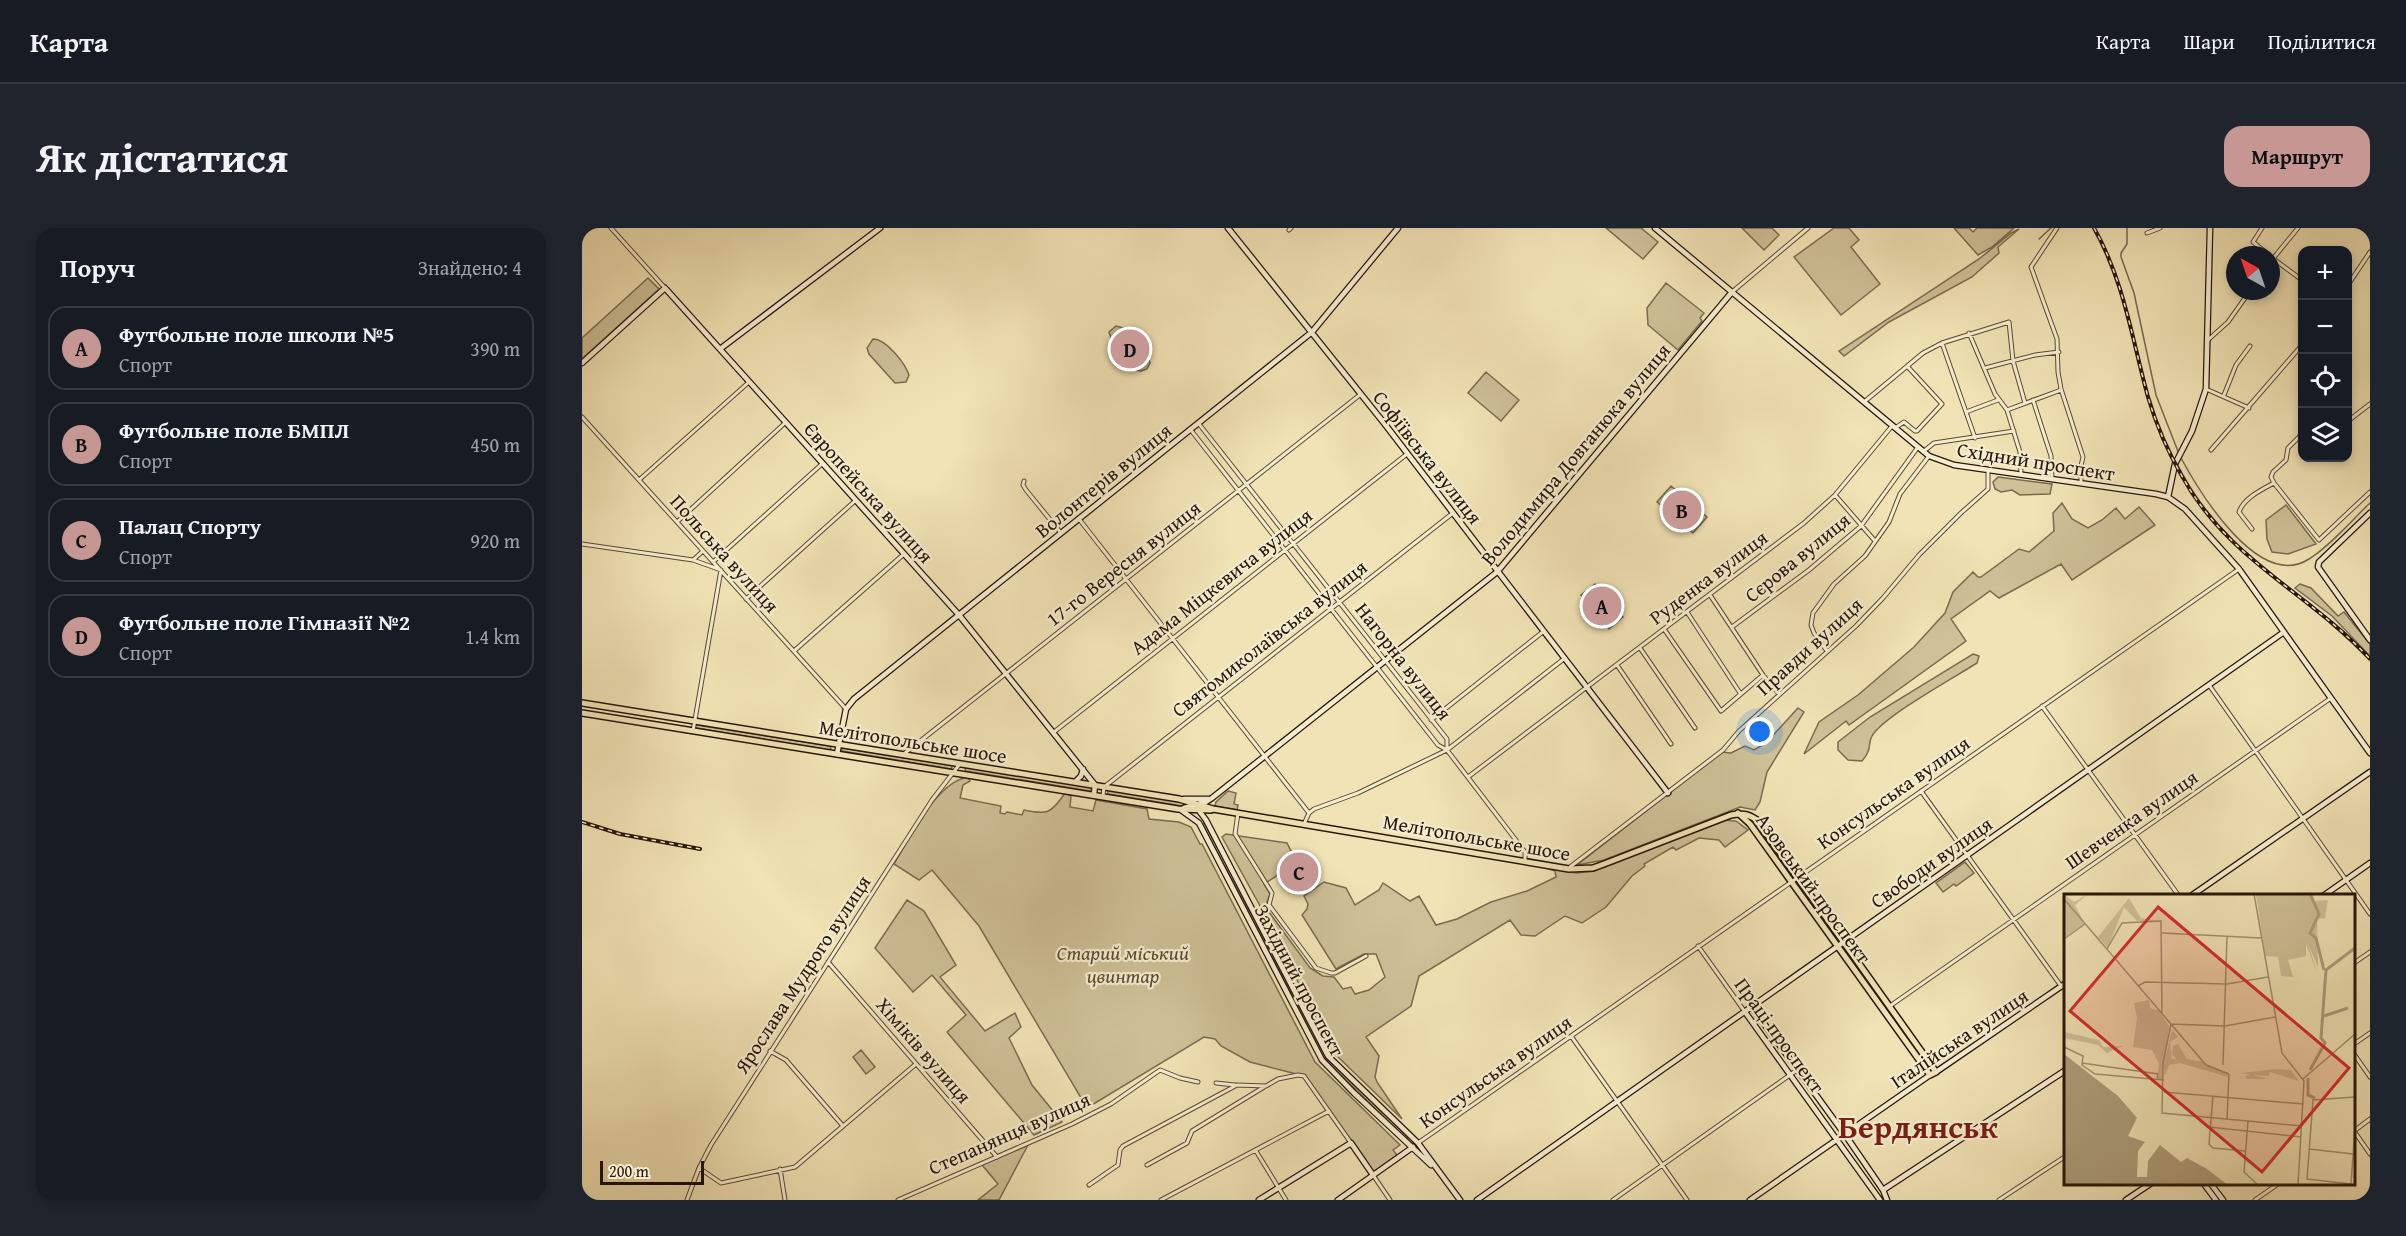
<!DOCTYPE html>
<html lang="uk">
<meta charset="utf-8">
<style>
:root{--surface:#171b24;--page:#20242c;--text:#f1f3f6;--muted:#9ea1a6;--line:#363941;--accent:#c59692}
body{margin:0;font-family:"Gentium Book Plus",serif;background:var(--page);color:var(--text)}
.controls{position:absolute;right:18px;top:18px;display:grid;overflow:hidden;border-radius:12px;box-shadow:0 3px 9px #0003}
.controls button{width:54px;height:54px;display:grid;place-items:center;padding:0;border:0;border-bottom:2px solid var(--line);background:var(--surface);color:var(--text);font:30px sans-serif}
.compass{position:absolute;left:1644px;top:18px;width:54px;height:54px;border-radius:50%;background:var(--surface);box-shadow:0 3px 9px #0003;rotate:320deg}
.scale{position:absolute;left:18px;bottom:15px;width:104px;box-sizing:border-box;padding-left:6px;border:3px solid #261607;border-top:0;font-size:16px;line-height:21px;white-space:nowrap;color:#261607;-webkit-text-stroke:4px #f6edcf;paint-order:stroke}
.you{position:absolute;left:1178px;top:504px;width:21px;height:21px;margin:-15px;border:4px solid #fff;border-radius:50%;background:#1a73e8;box-shadow:0 0 0 9px #1a73e833}
.badge{display:grid;place-items:center;width:39px;height:39px;border-radius:50%;background:var(--accent);color:#111;font-size:20px;font-weight:700}
.pin{position:absolute;translate:-50% -50%;border:3px solid #fff;box-shadow:0 2px 6px #0006}
.list{margin:0;padding:0;list-style:none}
h2{display:flex;justify-content:space-between;align-items:center;height:78px;margin:0;padding:0 24px;font-size:26px}
h2 small{font-size:20px;font-weight:400;color:var(--muted)}
.list li{display:grid;grid-template-columns:39px 1fr auto;gap:18px;align-items:center;box-sizing:border-box;height:84px;margin:0 12px 12px;padding:0 12px;border:2px solid var(--line);border-radius:18px}
.list b{display:block;font-size:22px;white-space:nowrap}
.list p{margin:0;font-size:20px;white-space:nowrap;color:var(--muted)}
.list em{font-size:20px;font-style:normal;color:var(--muted)}
.icon{flex:none;width:33px;height:33px;fill:none;stroke:currentColor;stroke-width:2;stroke-linecap:round;stroke-linejoin:round}
.map{position:relative;flex:none;width:1788px;height:972px;overflow:hidden;border-radius:18px}
header{display:flex;align-items:center;gap:36px;box-sizing:border-box;height:84px;padding:0 30px;background:var(--surface);border-bottom:2px solid var(--line)}
header strong{font-size:28px}
nav{display:flex;gap:33px;margin-inline-start:auto;font-size:21px}
.intro{display:flex;align-items:center;justify-content:space-between;box-sizing:border-box;height:144px;padding:0 36px}
h1{margin:0;font-size:42px}
.button{padding:15px 27px;border-radius:18px;background:var(--accent);color:#111;font-size:21px;font-weight:700}
main{display:flex;gap:36px;padding:0 36px}
aside{flex:1;background:var(--surface);border-radius:18px;box-shadow:0 3px 9px #0003}
.map>svg:first-child{display:block}
.green{fill:#cec097;stroke:#7a6b4f;stroke-width:1.5}
.lines{fill:none;stroke-linecap:round;stroke-linejoin:round}
.stream{stroke:#76674c;stroke-width:1.5}
.street-casing{stroke:#594932;stroke-width:5}
.secondary-casing{stroke:#261607;stroke-width:7}
.primary-casing{stroke:#261607;stroke-width:8}
.street{stroke:#f6edcf;stroke-width:3}
.secondary{stroke:#f6edcf;stroke-width:4.5}
.primary{stroke:#f1e3b5;stroke-width:5}
.rail-casing{stroke:#261607;stroke-width:4}
.rail{stroke:#f6edcf;stroke-width:1.5;stroke-dasharray:4.5;stroke-linecap:butt}
.labels{text-anchor:middle;dominant-baseline:central;stroke-width:4.5;stroke-linejoin:round;paint-order:stroke}
.street-label{font-size:20px;fill:#261607;stroke:#f6edcf}
.park-label{font-size:20px;font-style:italic;fill:#584932;stroke:#f6edcf}
.town-label{font-size:32px;font-weight:bold;fill:#7a1f14;stroke:#f6edcf}
.inset-river{fill:none;stroke:#ac9d7a;stroke-width:3}
.inset-road{fill:none;stroke:#a0916f;stroke-width:1.5}
.view{fill:#d62828;fill-opacity:0.15;stroke:#d62828;stroke-width:3}
.inset-edge{fill:none;stroke:#261607;stroke-width:3}
</style>
<header>
<strong>Карта</strong>
<nav><a>Карта</a><a>Шари</a><a>Поділитися</a></nav>
</header>
<div class="intro"><h1>Як дістатися</h1><a class="button">Маршрут</a></div>
<main>
<aside>
<h2>Поруч<small>Знайдено: 4</small></h2>
<ul class="list">
<li><span class="badge">A</span><div><b>Футбольне поле школи №5</b><p>Спорт</p></div><em>390 m</em></li>
<li><span class="badge">B</span><div><b>Футбольне поле БМПЛ</b><p>Спорт</p></div><em>450 m</em></li>
<li><span class="badge">C</span><div><b>Палац Спорту</b><p>Спорт</p></div><em>920 m</em></li>
<li><span class="badge">D</span><div><b>Футбольне поле Гімназії №2</b><p>Спорт</p></div><em>1.4 km</em></li>
</ul>
</aside>
<div class="map">
<svg width="1788" height="972" viewBox="0 0 1788 972">
<rect width="100%" height="100%" fill="#f1e3b5"/>
<filter id="stains"><feTurbulence type="fractalNoise" baseFrequency=".00333" numOctaves="4"/><feColorMatrix values="0 0 0 0 .2 0 0 0 0 .09 0 0 0 0 .02 0 0 0 .5 -.17"/></filter>
<radialGradient id="worn" r=".72"><stop offset=".6" stop-color="#630" stop-opacity="0"/><stop offset="1" stop-color="#630" stop-opacity=".3"/></radialGradient>
<path class="green" d="M1024 0H1059L1076 14 1061 31Z
M1160 0H1190L1197 7 1182 22Z
M1252 0H1267L1277 12 1269 19 1298 56 1259 87 1212 29Z
M1372 0H1387L1391 4 1395 0H1432L1410 19 1396 27Z
M1437 1 1416 19 1417 25 1390 49 1307 94 1262 128 1257 123 1397 31 1429 5Z
M66 50 77 61 0 131V110Z
M1084 55 1122 85 1118 90 1120 93 1096 122 1066 97 1065 80Z
M534 98C547 99 566 123 568 135L565 141 559 143 553 142 530 113 527 104Z
M291 111C304 111 323 135 327 147L324 154 313 155 287 126 285 120Z
M904 144 937 172 919 193 886 165Z
M1416 249 1470 256 1468 266 1438 267 1430 262 1419 264 1413 261 1411 254Z
M1089 258 1125 289 1111 305 1075 274Z
M1480 275 1490 291 1506 300 1520 292 1534 280 1543 291 1557 279 1573 297 1490 352 1479 336 1417 370 1408 363 1369 391 1384 413 1267 497 1264 493 1222 526 1237 494 1276 467 1332 419 1363 385 1371 364 1391 344 1396 349H1399L1437 321 1447 324 1472 303 1471 285Z
M1704 277 1734 316 1706 326 1690 324 1685 311 1684 292Z
M1013 356 1041 389 1027 401 999 367Z
M1718 356 1729 360 1756 388 1762 384 1788 416V428L1750 388 1713 360Z
M1391 426 1397 428 1395 435C1373 449 1302 488 1290 508 1285 517 1291 520 1280 533L1266 532 1256 522V514L1288 489Z
M1216 480 1222 484 1185 544 1178 574 1173 582 1158 579 1022 632 995 637 1140 524 1149 525 1163 518 1172 522 1184 515Z
M115 497 248 518 249 520 247 522 114 500 113 498Z
M260 520 369 537 370 539 369 541 260 523Z
M385 539 508 559 510 561 508 563 384 543 383 541Z
M386 549 388 553 381 557 378 570 419 578 418 585 423 586 425 584 440 587 442 582C465 587 469 586 483 565L489 568 488 579 511 583 514 572 565 581 567 591 597 594 609 599 618 616H620L733 834 815 914 818 917 811 922 815 927 791 944 722 848 668 834 639 818 633 811 622 809 505 880 397 698 350 642 337 652 312 636C328 610 354 554 386 549Z
M526 562 601 574 602 576 600 578 526 566Z
M646 563 654 565 652 576 656 577 655 582 633 578 634 574Z
M1141 592 1154 593 1166 602 1143 619 1137 612 1117 610 1094 622 1091 619 1062 636 1063 638 1050 648 1024 679 1000 695 983 688 953 708 939 707 928 692 837 748 829 778 784 809 797 828 793 849 795 854 820 891 750 823 682 685 640 609 644 606 705 615 715 635 682 656 688 666 684 677 687 684 728 740 741 748 752 749 761 761 769 759 773 766 787 762 803 749 794 726H782L754 741 720 687 725 681 726 676 722 668 742 654 764 660 773 677 797 662 801 655 828 673 837 668 854 697 875 691 909 674 945 663 974 649 973 643 961 639 994 645 1012 643Z
M622 595 674 691 744 830 826 909 825 911 742 831 672 692 620 596Z
M1383 634 1392 645 1374 658 1372 656 1361 664 1354 655Z
M325 672 342 683 374 737 358 749 403 803 433 785 439 799 427 810 450 857 480 894 452 907 365 804 384 787 350 747 331 764 293 720Z
M279 822 293 839 284 846 271 829Z
M446 917 417 972H396L416 956 400 937Z"/>
<g class="lines">
<path class="stream" d="M1545 0V16L1539 25V29L1552 65 1574 167 1597 226
M1457 11 1469 0
M1599 230C1618 265 1677 363 1727 331 1749 317 1769 293 1788 275"/>
<g class="street-casing">
<path id="street" d="M29 0 83 60
M1475 0 1449 39 1475 111 1476 144 1479 161 1501 229 1499 238V254
M1680 0 1671 14 1687 27
M707 2 709 0
M1565 5 1578 0
M1689 29 1720 52
M1689 33 1716 0
M1766 57 1788 24
M1150 64 1226 0
M1387 105 1413 166 1425 182 1438 224 1439 247
M1626 112 1646 94 1668 63
M1360 115 1393 210
M1403 140 1453 127 1477 124
M1624 161 1667 180
M1642 167 1654 137 1668 118
M1451 172 1469 228 1470 251
M1282 174 1341 125 1360 115 1427 94 1431 133 1443 175
M1425 182 1479 162
M1384 184 1416 172
M0 189 264 481
M1766 193 1788 176
M617 196 865 511V522
M1313 200 1322 194 1333 203H1335L1360 176 1325 138
M608 201 856 517 865 522 943 624V632
M1629 222 1720 117
M1342 223 1352 215 1432 203
M57 252 167 154
M442 253 441 257 444 262 479 305
M1692 255 1689 249 1691 244 1704 232 1706 220 1720 206
M1253 267 1293 313
M497 291 727 585
M95 294 204 194
M1670 301 1657 284C1662 270 1679 262 1692 255L1737 312 1788 264
M0 316 111 332 121 323
M131 334 241 235
M1128 367 1181 447 1197 466
M164 371 274 272
M1105 384 1158 465
M1150 399 1227 342 1279 298 1336 219
M1082 401 1139 483 1181 447
M1058 420 1113 500
M212 423 322 326
M1245 423 1232 405 1229 397 1231 385 1252 356 1283 328 1307 294 1318 266 1347 228
M1035 437 1089 516
M1627 457 1788 686
M1460 478 1597 668
M849 492 962 403
M111 503 139 342 111 332
M472 504 825 226
M323 525 779 166
M886 549 1222 295 1253 267 1310 198
M1339 563 1479 758
M521 568 522 559 871 285
M656 585 653 606 690 665 687 677 734 740 749 745H753L784 728
M722 596 727 585 732 581 776 565 865 522 983 430
M988 639 1141 522 1157 503 1274 398 1301 370 1337 327 1379 285 1406 261V243
M1116 718 1163 784
M246 734 415 929
M1772 735 1788 724
M1308 778 1749 470
M989 808 1105 972
M1772 816 1788 805
M188 823 204 832 261 898
M1772 826 1788 849
M634 855 653 857
M1772 903 1788 926
M1772 903 1788 891
M836 915 1657 341
M674 923 704 972
M565 937 605 915 610 903 682 859
M117 940 139 955 213 939 334 836
M198 941 203 972
M791 947 808 972
M507 957 536 937 538 922 541 918 655 857 684 858 696 851 716 847 722 848 769 915
M105 972 117 940 129 917 350 572 377 537
M316 972 490 896 529 876 578 842 598 850 616 854
M579 972 747 883
M1031 972 1215 842
M1417 972 1484 928
M1673 972 1696 956"/>
</g>
<g class="secondary-casing">
<path id="secondary" d="M646 0 802 195 1086 565
M1073 0 1347 228 1372 237 1574 266 1586 269 1603 281 1657 341 1788 525
M138 121 298 0
M0 135 83 60 377 387 513 557 512 566
M1586 269 1593 236 1610 203 1624 161 1628 0
M1788 285 1737 334 1736 339 1788 412
M255 526 264 481 272 471 730 104 816 0
M493 554 499 548 501 541
M602 571H627
M602 580 624 574 630 570 915 344 1150 64
M615 580 624 592 746 828 836 915 878 972
M599 582 617 595 740 832 772 865 849 937
M1609 668 1788 544
M1741 668 1788 635
M1170 779 1266 911 1301 962 1305 972
M1163 784 1298 972
M1354 844 1484 755
M1622 956 1634 972
M1629 956 1641 972
M1301 962 1484 842
M677 972 769 915 791 947
M756 972 831 919
M895 972 1702 404
M1168 972 1348 847
M1544 972 1568 956"/>
</g>
<g class="primary-casing">
<path id="primary" d="M0 475 597 571 631 581 987 641 1011 640 1022 636 1149 587C1160 585 1166 586 1175 592L1354 844 1348 847 1168 596 1156 585
M0 485 596 581 629 582"/>
</g>
<use href="#street" class="street"/>
<use href="#secondary" class="secondary"/>
<use href="#primary" class="primary"/>
<g class="rail-casing">
<path id="rail" d="M1512 0C1542 53 1550 111 1566 169 1574 196 1586 224 1600 248 1646 332 1726 364 1788 431
M0 594 38 606 118 621"/>
</g>
<use href="#rail" class="rail"/>
</g>
<g class="labels">
<g class="street-label">
<text transform="translate(993 226) rotate(-50)">Володимира Довганюка вулиця</text>
<text transform="translate(846 229) rotate(52)">Софіївська вулиця</text>
<text transform="translate(1454 233) rotate(9)">Східний проспект</text>
<text transform="translate(521 252) rotate(-39)">Волонтерів вулиця</text>
<text transform="translate(287 264) rotate(48)">Європейська вулиця</text>
<text transform="translate(143 325) rotate(48)">Польська вулиця</text>
<text transform="translate(1215 329) rotate(-39)">Сєрова вулиця</text>
<text transform="translate(541 335) rotate(-38)">17-го Вересня вулиця</text>
<text transform="translate(1126 349) rotate(-37)">Руденка вулиця</text>
<text transform="translate(639 353) rotate(-38)">Адама Міцкевича вулиця</text>
<text transform="translate(687 410) rotate(-38)">Святомиколаївська вулиця</text>
<text transform="translate(1227 418) rotate(-42)">Правди вулиця</text>
<text transform="translate(822 433) rotate(52)">Нагорна вулиця</text>
<text transform="translate(331 513) rotate(9)">Мелітопольське шосе</text>
<text transform="translate(1311 564) rotate(-35)">Консульська вулиця</text>
<text transform="translate(1549 591) rotate(-35)">Шевченка вулиця</text>
<text transform="translate(895 609) rotate(10)">Мелітопольське шосе</text>
<text transform="translate(1349 634) rotate(-35)">Свободи вулиця</text>
<text transform="translate(1232 660) rotate(54)">Азовський проспект</text>
<text transform="translate(220 746) rotate(-57)">Ярослава Мудрого вулиця</text>
<text transform="translate(718 752) rotate(62)">Західний проспект</text>
<text transform="translate(1198 807) rotate(54)">Праці проспект</text>
<text transform="translate(1377 810) rotate(-34)">Італійська вулиця</text>
<text transform="translate(342 822) rotate(49)">Хіміків вулиця</text>
<text transform="translate(913 843) rotate(-35)">Консульська вулиця</text>
<text transform="translate(427 905) rotate(-24)">Степанянця вулиця</text>
</g>
<g class="park-label">
<text x="541" y="724">Старий міський<tspan x="541" dy="23">цвинтар</tspan></text>
</g>
<g class="town-label">
<text x="1336" y="898">Бердянськ</text>
</g>
</g>
<g transform="translate(1482 666)">
<rect width="291" height="291" fill="#f1e3b5"/>
<path d="M0 0 10 8 24 0 11 11 21 30 0 44ZM192 0H249L250 7 264 6 261 24 253 25 254 73 244 50 254 81 242 50V62L224 66 229 83 217 82 214 63 201 62ZM65 4 77 24 96 27H73L60 13 44 54 34 43ZM85 106 86 114 95 117 105 132 99 185H93L95 169 88 156 69 153 73 124 70 109ZM108 136 114 143 106 148 108 165H112L108 160 109 152 114 150 123 165 139 168 163 179 164 183 116 169 105 171 101 182 100 169ZM0 138 35 146 39 153 59 152 43 159 34 151 0 144ZM212 175 227 176 235 187 206 178 205 182 188 181 204 185H183L181 182 187 181 177 179Z" fill="#cec097"/>
<path d="M0 160 54 202 73 224 64 242 81 248 74 257 73 283H83L84 267 96 251 117 268 123 264 143 275 164 291H0Z" fill="#ac9d7a"/>
<path class="inset-river" d="M246 0 255 20 246 39 252 44 260 76M260 122 284 114M246 176 261 149 257 144 262 76 291 54M244 184V201L251 204"/>
<path class="inset-road" d="M190 0 218 159 240 187 234 291M0 5 142 171 165 180M98 39 197 44M0 45 21 30M43 55 58 29 97 27 98 120M74 92 81 88 163 90 204 83M107 130 99 169 98 219 238 232M107 130 161 132 211 123M0 153 19 162 18 171 31 180 100 186M18 169 94 180 93 186M159 171 163 42M239 185 291 140M100 198 240 210M149 202 145 250 149 254 182 257M163 225 165 180M184 227 180 278 194 291M145 233 237 243M245 255 289 260M287 290 243 285 249 206 291 203M287 290 291 233"/>
<path class="view" d="M94 13 285 174 198 278 6 117Z"/>
<rect width="291" height="291" class="inset-edge"/>
</g>
<rect width="100%" height="100%" filter="url(#stains)"/>
<rect width="100%" height="100%" fill="url(#worn)"/>
</svg>
<div class="controls">
<button>+</button>
<button>−</button>
<button><svg class="icon" aria-label="locate" viewBox="0 0 24 24"><circle cx="12" cy="12" r="6"/><path d="M12 2v4M12 18v4M2 12h4M18 12h4"/></svg></button>
<button><svg class="icon" aria-label="layers" viewBox="0 0 24 24"><path d="M12 4l9 5-9 5-9-5zM3 14l9 5 9-5"/></svg></button>
</div>
<svg class="compass" viewBox="-18 -18 36 36"><path d="M0-13l5 13h-10z" fill="#e53935"/><path d="M0 13l5-13h-10z" fill="#9ea1a6"/></svg>
<div class="scale">200 m</div>
<div class="you"></div>
<div class="pin badge" style="left:1020px;top:378px">A</div>
<div class="pin badge" style="left:1100px;top:282px">B</div>
<div class="pin badge" style="left:717px;top:644px">C</div>
<div class="pin badge" style="left:548px;top:121px">D</div>
</div>
</main>
